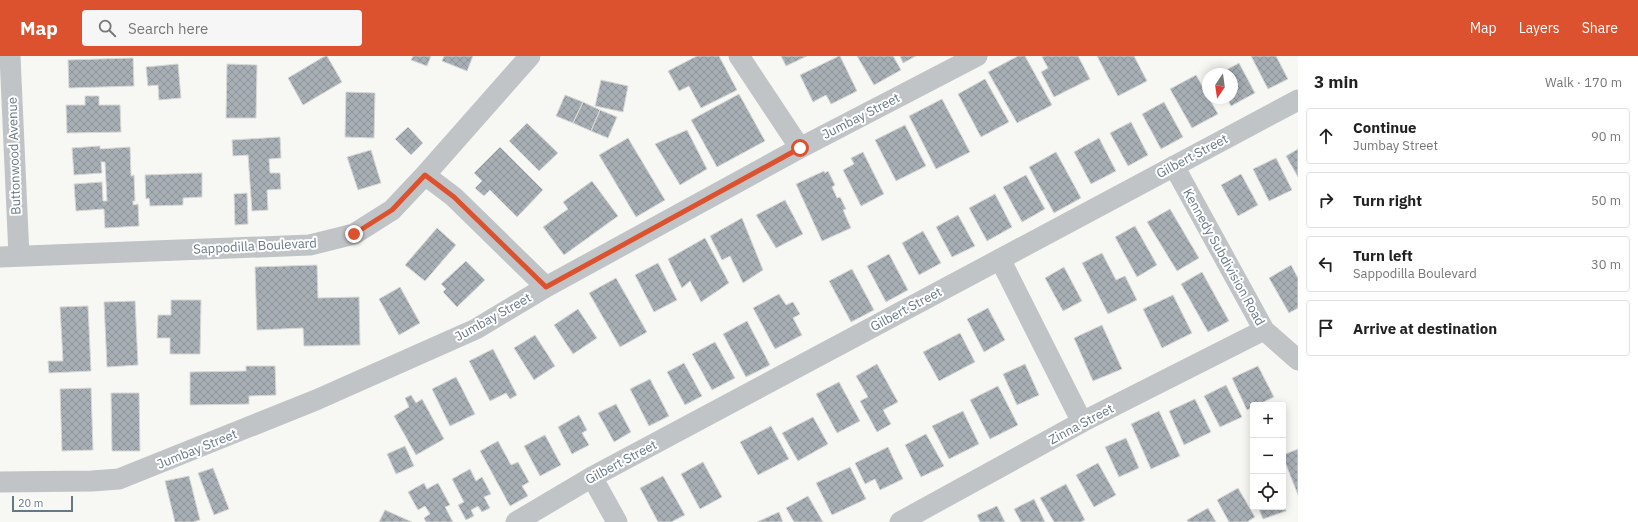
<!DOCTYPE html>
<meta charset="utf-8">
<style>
:root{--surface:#fff;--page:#f6f6f6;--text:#222;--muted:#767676;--line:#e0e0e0;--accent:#dc522e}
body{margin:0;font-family:"IBM Plex Sans",sans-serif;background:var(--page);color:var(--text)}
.controls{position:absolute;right:12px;bottom:12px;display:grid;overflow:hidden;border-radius:4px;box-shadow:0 2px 10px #0003}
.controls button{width:36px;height:36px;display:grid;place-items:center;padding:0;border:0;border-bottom:1px solid var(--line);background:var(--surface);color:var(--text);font:20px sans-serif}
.compass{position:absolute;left:1202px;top:12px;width:36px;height:36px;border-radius:50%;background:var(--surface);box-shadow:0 2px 10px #0003;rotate:193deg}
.scale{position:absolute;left:12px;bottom:10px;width:61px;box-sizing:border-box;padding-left:4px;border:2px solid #677884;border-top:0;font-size:11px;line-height:14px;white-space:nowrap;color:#677884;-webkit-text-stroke:3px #fff;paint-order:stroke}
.stop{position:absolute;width:12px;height:12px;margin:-9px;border:3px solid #dc522e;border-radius:50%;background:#fff}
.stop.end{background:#dc522e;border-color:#fff;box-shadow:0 1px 4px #0008}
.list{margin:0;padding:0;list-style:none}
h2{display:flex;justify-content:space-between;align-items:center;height:52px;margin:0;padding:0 16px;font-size:17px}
h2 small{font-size:13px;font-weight:400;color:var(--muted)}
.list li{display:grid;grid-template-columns:26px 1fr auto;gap:12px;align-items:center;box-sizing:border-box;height:56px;margin:0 8px 8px;padding:0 8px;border:1px solid var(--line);border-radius:4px}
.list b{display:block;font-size:15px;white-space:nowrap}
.list p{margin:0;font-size:13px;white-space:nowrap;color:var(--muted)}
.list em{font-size:13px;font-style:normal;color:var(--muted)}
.icon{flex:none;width:22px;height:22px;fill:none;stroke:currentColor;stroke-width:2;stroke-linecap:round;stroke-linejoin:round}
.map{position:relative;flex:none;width:1298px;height:466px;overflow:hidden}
header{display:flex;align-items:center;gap:24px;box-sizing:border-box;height:56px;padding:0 20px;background:var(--accent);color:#fff}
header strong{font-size:19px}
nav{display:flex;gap:22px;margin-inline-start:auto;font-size:14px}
.search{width:280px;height:36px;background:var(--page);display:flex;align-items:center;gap:10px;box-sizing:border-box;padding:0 14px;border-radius:4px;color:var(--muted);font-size:15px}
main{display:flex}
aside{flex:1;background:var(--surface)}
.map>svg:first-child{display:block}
.building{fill:url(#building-cross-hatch);stroke:#d8d8d6}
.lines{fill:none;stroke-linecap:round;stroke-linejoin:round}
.minor{stroke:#c0c4c7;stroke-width:21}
.route{stroke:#dc522e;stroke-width:5}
.labels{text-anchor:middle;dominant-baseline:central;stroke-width:4;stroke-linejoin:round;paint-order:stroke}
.street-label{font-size:13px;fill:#677884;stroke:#fff}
</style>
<header>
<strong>Map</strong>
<div class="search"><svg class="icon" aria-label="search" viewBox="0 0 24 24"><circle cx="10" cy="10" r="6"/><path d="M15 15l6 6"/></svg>Search here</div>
<nav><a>Map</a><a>Layers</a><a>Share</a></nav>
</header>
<main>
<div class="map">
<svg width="1298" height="466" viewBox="0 0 1298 466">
<defs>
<pattern id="building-cross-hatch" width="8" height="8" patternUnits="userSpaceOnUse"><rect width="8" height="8" fill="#a7afb5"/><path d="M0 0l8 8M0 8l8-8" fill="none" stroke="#8c9399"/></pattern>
</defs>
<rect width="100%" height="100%" fill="#f7f7f4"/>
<path class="building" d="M325 0H327L342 26 303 49 288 22Z
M413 0H431L427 10 411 4Z
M444 0H473L467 15 442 5Z
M697 0H719L737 34 701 52 689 30 679 35 668 15Z
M781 0H807L786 10Z
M839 0H840L857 35 831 48 826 39 813 46 800 19Z
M857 0H893L901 14 874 29Z
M900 0H916L903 7Z
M1018 0H1025L1052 49 1017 67 988 16Z
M1044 0H1078L1090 23 1054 41 1041 16 1048 12 1042 1Z
M1097 0H1134L1147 25 1118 40Z
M1251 0H1276L1288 23 1268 33Z
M133 2 134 30 69 32 68 4Z
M1239 7 1255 37 1231 50 1227 42H1232V18H1219Z
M178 8 181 42 159 44 158 29 148 30 146 11Z
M227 8 257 9 256 62H226Z
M1196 19 1218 58 1192 72 1170 33Z
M985 23 1009 66 981 81 958 38Z
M601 24 628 30 623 56 595 50Z
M346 36 375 37 374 82 345 81Z
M739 38 765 85 717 111 691 64Z
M565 39 583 46 573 67 556 60Z
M85 40H99V49H120L121 76 67 77 66 49H85Z
M942 43 970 96 936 113 909 60Z
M583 46 600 54 591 75 573 67Z
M1164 46 1183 81 1161 93 1142 58Z
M600 54 617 61 608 82 591 75Z
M1131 66 1148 99 1128 110 1110 77Z
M527 67 558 97 539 115 509 85Z
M905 69 926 110 896 125 875 84Z
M408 71 423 87 411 99 395 83Z
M687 74 707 113 680 129 655 88Z
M280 81 281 102 269 103 270 117H280L281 133 267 134 268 154 252 155 248 99 233 100 232 84Z
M628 82 665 144 636 161 599 99Z
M1099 82 1116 115 1091 128 1074 96Z
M100 90V93L130 91 131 120 134 119 135 145H133V149L138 148 139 170 105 172 104 153 76 155 74 128 102 126 103 145H107L105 106H101L102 117 74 119 72 92Z
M500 91 543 134 517 161 490 134 484 140 475 132 482 125 474 117Z
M1298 93V121L1286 100Z
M371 94 381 127 358 134 347 101Z
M863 96 884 138 861 150 843 114 854 108 851 102Z
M1056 96 1081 142 1054 157 1029 111Z
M1276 102 1292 134 1269 145 1253 113Z
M824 115 825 117 828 115 835 129 832 131 837 142 840 141 846 153 843 154 851 172 822 185 796 128Z
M202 117V141L183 142V149L150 150 149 142 146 143 145 119Z
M1241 118 1258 149 1238 160 1221 129Z
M1026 119 1045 153 1022 166 1003 131Z
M592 125 618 160 564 199 543 171 568 153 563 146Z
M247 137 248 168 235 169 234 138Z
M995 138 1012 171 987 185 969 152Z
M785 144 803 178 776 192 756 159Z
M1170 153 1199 202 1177 215 1147 166Z
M958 159 975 190 952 201 936 171Z
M742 162 763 214 743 227 730 200 722 204 710 180Z
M1135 170 1157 209 1137 221 1115 181Z
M437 172 456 189 425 225 405 209Z
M923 175 941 207 919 219 902 187Z
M705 182 729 227 701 246 690 225 682 232 668 203Z
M1102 197 1116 224 1125 220 1137 244 1108 258 1082 207Z
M889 198 908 234 886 246 867 210Z
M466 205 485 224 457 251 443 236 446 233 441 228Z
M658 207 677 244 654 256 635 219Z
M317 209 318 242 359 241 360 289 304 290 303 272 257 274 255 211Z
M1291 209 1298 222V252L1289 257 1269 222Z
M1064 211 1082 245 1063 255 1045 222Z
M852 213 874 254 851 266 829 225Z
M1202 216 1229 265 1208 276 1181 228Z
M616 222 647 276 620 291 589 237Z
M400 231 420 267 399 279 379 243Z
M779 238 786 249 793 246 800 258 793 262 802 279 775 293 753 252Z
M1173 239 1192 277 1162 292 1143 253Z
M171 244H201L200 298H170V282H157L158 259H171Z
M135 245 138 309 107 311 104 246Z
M88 250 91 315 49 317 48 305H63L60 251Z
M988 252 1005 284 984 296 967 263Z
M578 253 597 282 573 298 554 269Z
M747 265 770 309 746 321 723 278Z
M1102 269 1122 313 1093 325 1074 282Z
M960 277 975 306 939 325 923 296Z
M535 279 555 310 534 324 514 292Z
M715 286 735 322 712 334 692 298Z
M493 293 517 339 510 343 506 337 490 345 469 305Z
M684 307 702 340 685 349 667 316Z
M877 308 898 346 883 354 891 368 877 376 860 345 868 341 856 320Z
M1025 308 1039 339 1017 349 1003 318Z
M246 310H275L276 339 249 340V348L190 349V316L246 315Z
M1258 310 1274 341 1257 349H1253V351L1247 354 1232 322Z
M456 321 475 358 450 370 432 333Z
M650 323 669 360 649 370 630 333Z
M839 326 860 365 837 377 816 338Z
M1226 329 1242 361 1220 371 1204 340Z
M998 330 1018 369 990 383 970 344Z
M91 332 93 394 62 395 60 333Z
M111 337H139L140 395H112Z
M411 339 416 347 422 343 444 383 416 399 394 360 409 351 405 342Z
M1195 343 1211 376 1184 389 1169 355Z
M616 348 631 376 614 386 598 357Z
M963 355 979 388 949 403 932 370Z
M1159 355 1180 400 1151 413 1131 368Z
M579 359 587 374 582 377 589 389 572 398 558 371Z
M813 361 828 388 798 405 782 377Z
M771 370 789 403 758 419 740 386Z
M926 378 944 410 921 421 905 389Z
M545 379 561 409 540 420 524 390Z
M1126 382 1139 412 1119 421 1105 391Z
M498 385 511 409 518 406 529 426 522 430 528 440 510 450 480 395Z
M405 390 414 410 396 418 387 398Z
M888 391 903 423 880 434 875 423 865 428 855 407Z
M1298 393V439L1283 401V399Z
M703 406 722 441 700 453 681 418Z
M1098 407 1116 439 1094 451 1076 419Z
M850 411 866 443 832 459 816 427Z
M213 412 229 453 214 459 198 417Z
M470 413 476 425 482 421 491 438 484 441 490 452 482 456 478 450 471 454 474 460 466 464 458 449 464 446 452 423Z
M189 420 200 464 193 466H175L165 425Z
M663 420 685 459 671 466H658L640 432Z
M424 427 427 433 438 427 450 449 445 451 453 466H426L424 462 430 458 425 450 418 454 408 436Z
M1066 428 1085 464 1081 466H1054L1040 442Z
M1238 432 1255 461 1247 466H1229L1217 444Z
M808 440 823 466H794L786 452Z
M1034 443 1045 466H1021L1014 453Z
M1283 447 1286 455 1263 463 1258 451H1283Z
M997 450 1005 466H980L977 459Z
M1208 452 1216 466H1188L1187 464Z
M385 454 412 466H379Z
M779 456 783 466H757Z"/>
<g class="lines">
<path class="minor" d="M10 0 19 200
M739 0 800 92
M1174 110 1264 274 1298 304
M425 119 454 141 546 231
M0 201 310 189 354 178 392 154 425 119 530 0
M1000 203 1082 366
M592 421 617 466
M0 426 92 425 119 423 316 344 476 273 546 231 800 92 977 0
M516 466 592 421 1298 44
M900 466 1082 366 1264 274"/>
</g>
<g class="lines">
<path class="route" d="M354 178 392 154 425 119 454 141 546 231 800 92"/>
</g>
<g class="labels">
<g class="street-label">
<text transform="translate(861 60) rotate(-27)">Jumbay Street</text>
<text transform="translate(14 100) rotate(-92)">Buttonwood Avenue</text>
<text transform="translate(1192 100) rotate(-28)">Gilbert Street</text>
<text transform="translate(255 190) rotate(-3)">Sappodilla Boulevard</text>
<text transform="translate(1224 201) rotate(61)">Kennedy Subdivision Road</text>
<text transform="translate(906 253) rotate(-28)">Gilbert Street</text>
<text transform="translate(493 261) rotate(-29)">Jumbay Street</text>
<text transform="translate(1081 368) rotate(-28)">Zinna Street</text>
<text transform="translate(197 393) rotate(-22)">Jumbay Street</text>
<text transform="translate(621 406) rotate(-28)">Gilbert Street</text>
</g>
</g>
</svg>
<div class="controls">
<button>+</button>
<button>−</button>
<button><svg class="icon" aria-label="locate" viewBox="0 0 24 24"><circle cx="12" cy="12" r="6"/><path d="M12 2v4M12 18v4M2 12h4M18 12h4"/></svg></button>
</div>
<svg class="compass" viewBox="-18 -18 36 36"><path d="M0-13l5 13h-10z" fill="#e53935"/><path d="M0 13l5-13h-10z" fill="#767676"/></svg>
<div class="scale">20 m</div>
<div class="stop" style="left:800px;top:92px"></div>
<div class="stop end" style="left:354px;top:178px"></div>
</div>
<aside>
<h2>3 min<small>Walk · 170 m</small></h2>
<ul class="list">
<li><svg class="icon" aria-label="ahead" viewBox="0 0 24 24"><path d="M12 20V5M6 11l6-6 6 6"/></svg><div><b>Continue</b><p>Jumbay Street</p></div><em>90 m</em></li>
<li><svg class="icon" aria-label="right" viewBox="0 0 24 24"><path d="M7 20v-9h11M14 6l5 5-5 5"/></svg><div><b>Turn right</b></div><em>50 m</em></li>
<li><svg class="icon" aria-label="left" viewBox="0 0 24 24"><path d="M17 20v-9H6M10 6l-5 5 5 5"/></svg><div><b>Turn left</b><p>Sappodilla Boulevard</p></div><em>30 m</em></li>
<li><svg class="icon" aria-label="arrive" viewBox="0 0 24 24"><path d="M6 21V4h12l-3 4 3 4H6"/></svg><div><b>Arrive at destination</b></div></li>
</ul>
</aside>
</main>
